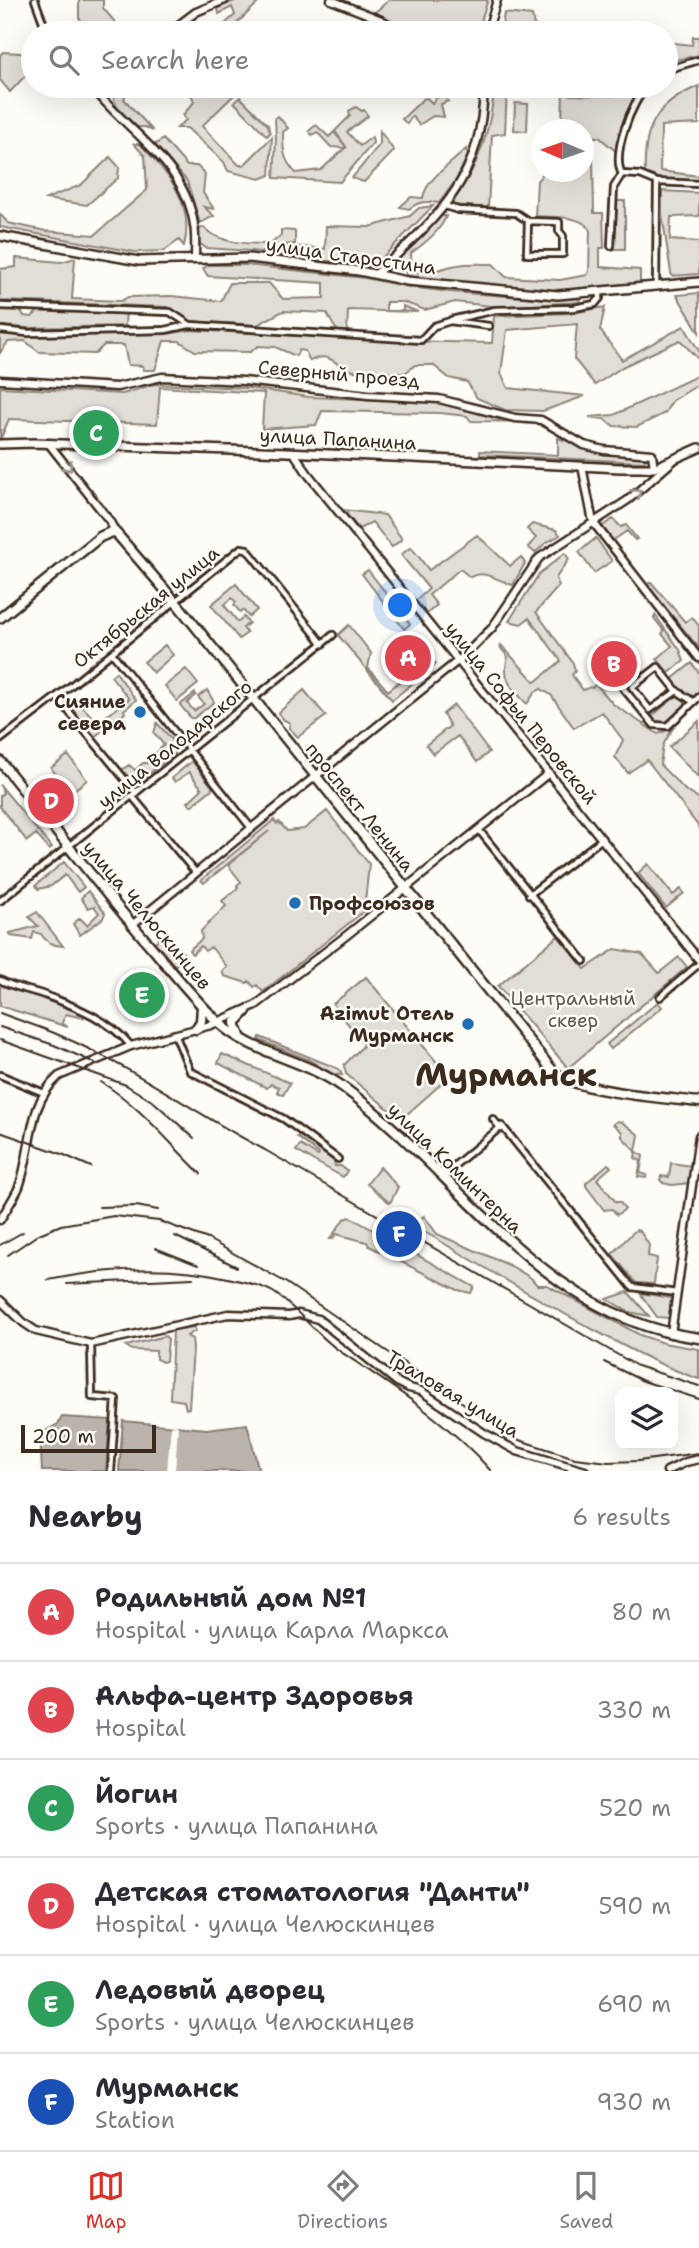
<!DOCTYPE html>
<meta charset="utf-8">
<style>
:root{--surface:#fff;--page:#f2f2f3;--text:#2b2b33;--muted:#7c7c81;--line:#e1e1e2;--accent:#d93025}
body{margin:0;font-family:"Shantell Sans",sans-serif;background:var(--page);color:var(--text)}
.controls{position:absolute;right:21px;bottom:21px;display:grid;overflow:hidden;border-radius:14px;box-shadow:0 7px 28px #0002}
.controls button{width:63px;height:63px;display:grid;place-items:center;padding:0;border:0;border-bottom:2px solid var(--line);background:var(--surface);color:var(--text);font:35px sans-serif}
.compass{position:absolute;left:531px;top:119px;width:63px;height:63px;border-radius:50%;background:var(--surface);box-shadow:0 7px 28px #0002;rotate:272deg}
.scale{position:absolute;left:21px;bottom:18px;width:135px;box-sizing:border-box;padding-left:7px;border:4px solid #3b2a1e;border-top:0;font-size:19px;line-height:24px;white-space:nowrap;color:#3b2a1e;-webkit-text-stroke:5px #fdfcf7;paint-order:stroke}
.you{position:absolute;left:401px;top:606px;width:24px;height:24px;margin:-18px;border:5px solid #fff;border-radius:50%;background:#1a73e8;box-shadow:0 0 0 10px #1a73e833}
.badge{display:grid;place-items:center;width:46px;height:46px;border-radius:50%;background:var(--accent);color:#fff;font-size:23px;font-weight:700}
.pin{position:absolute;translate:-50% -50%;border:4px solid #fff;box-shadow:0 2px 7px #0006}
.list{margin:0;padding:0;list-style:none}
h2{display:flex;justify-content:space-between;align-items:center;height:91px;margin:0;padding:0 28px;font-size:30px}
h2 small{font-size:23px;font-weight:400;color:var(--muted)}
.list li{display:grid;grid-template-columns:46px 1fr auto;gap:21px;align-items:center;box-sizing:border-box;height:98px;padding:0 28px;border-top:2px solid var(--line)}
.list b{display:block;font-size:26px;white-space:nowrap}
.list p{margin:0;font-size:23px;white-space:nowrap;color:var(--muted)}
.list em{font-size:23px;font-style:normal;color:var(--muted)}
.icon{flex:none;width:38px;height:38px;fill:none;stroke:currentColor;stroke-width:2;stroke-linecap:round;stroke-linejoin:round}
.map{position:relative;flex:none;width:699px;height:1471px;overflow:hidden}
.search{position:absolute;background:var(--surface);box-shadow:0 7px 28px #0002;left:21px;right:21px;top:21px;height:77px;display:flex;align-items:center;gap:18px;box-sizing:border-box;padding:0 24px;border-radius:38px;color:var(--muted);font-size:26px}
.sheet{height:679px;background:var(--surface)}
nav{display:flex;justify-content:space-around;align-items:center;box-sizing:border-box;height:98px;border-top:2px solid var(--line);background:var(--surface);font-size:19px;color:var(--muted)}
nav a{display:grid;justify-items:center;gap:4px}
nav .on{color:var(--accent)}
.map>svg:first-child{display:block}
.green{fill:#e1ded7;stroke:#8e847a;stroke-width:2}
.water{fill:#bbb4ad;stroke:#887d74;stroke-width:2}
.pier{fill:#fdfcf7}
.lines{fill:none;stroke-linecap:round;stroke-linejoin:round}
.minor-casing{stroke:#3b2a1e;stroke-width:10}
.tertiary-casing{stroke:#3b2a1e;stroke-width:11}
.secondary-casing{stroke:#3b2a1e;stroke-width:12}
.primary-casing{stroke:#3b2a1e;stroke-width:13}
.minor{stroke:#fdfcf7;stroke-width:4.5}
.tertiary{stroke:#fdfcf7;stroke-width:6}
.secondary{stroke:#fdfcf7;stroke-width:7}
.primary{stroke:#fdfcf7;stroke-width:8}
.rail{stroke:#3b2a1e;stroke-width:2}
.oneway{stroke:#9c938a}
.poi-dot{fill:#1f6fb2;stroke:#fdfcf7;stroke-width:2.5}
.labels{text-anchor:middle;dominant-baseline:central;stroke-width:5;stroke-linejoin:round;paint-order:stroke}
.street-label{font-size:19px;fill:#3b2a1e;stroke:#fdfcf7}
.poi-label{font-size:19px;font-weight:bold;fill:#3b2a1e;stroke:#fdfcf7;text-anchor:end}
.park-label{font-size:19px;fill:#64574c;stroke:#fdfcf7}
.town-label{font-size:33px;font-weight:bold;fill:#3b2a1e;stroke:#fdfcf7}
</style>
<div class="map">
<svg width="699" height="1471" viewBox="0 0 699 1471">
<rect width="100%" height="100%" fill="#fdfcf7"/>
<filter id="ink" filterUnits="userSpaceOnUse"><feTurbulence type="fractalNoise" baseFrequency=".0143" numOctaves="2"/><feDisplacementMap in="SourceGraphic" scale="14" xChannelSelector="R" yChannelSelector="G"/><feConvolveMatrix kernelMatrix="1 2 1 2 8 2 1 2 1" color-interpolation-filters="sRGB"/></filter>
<g filter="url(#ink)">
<path class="green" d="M79 0H103V8L119 27 114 33H106L103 31 92 33 79 18Z
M237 0H261L229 31 225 24 235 15 232 7 219 14 218 8Z
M389 0H488L482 17 480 33H415L373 14Z
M504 13 532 16 534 25 544 30 590 33H547L515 28 514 33H501Z
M693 37H699V55L666 62V42L692 45Z
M3 52 21 53 33 65V76L30 78 26 75 10 92 0 80V55Z
M117 86H129L124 99 153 131 145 127H137L117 107 112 94Z
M173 86H202L207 93 217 86H231L237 92 202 126 239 165H244L272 137 270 175 260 179 228 171 224 162 187 128H177L186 120 183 115 194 102 192 96 184 87 177 90Z
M494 86H507L505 133 492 135 488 208 451 205C477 169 492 130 494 86Z
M563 86H570V95L615 96 616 86H642L619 134 618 153 599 137H584V130H562Z
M699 86V124L661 126 660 171 699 176V181L657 179 645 174C643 128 655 104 699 86Z
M441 92 448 101 441 104 444 117 433 116 419 125 412 116 407 124 402 119 423 99 427 98 432 103Z
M240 97 268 125 270 133 267 136 234 102Z
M515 103 528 104 527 131 514 130Z
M356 107 362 111 364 110 368 116 347 132 360 146 372 137 373 143 340 182 274 178 276 139 275 118 278 116 288 128 283 132C283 150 283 160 296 173L321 170 345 148 331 147 317 132 312 135 309 131 316 125 329 137 334 132 347 148 335 131 350 116 349 111Z
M380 131 394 151 364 182 352 178 380 144Z
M163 139 187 166H197L205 174 203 193 214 209 204 207 214 216 200 223 187 181 155 145Z
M134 144H140C168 173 195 203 184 246L179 240 164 251 135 252 0 227V214L8 223 46 231 95 235 147 190 145 156Z
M466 149 468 155 456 180 439 203C427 201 419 201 409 209L400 207 411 197 423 198C426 178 453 163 466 149Z
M584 153 593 157 594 213H603L604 248H600V267L640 270V283L558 291 450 283 407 276 399 256 440 216H446C441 231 424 244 411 253L412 271C429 276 441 267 458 265 469 263 482 264 493 264L506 277 560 280 587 275 589 271 590 229C578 214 554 218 535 216L537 181 544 172H584Z
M110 157 119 167 118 178 87 205 46 199 81 185Z
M662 191 699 193V216L671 217 670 240 699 242V274L672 276 671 273 662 214Z
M617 201H625V249H613Z
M433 206 373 267 252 251 206 248 199 243V230L203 227C219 244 249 244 271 244L281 235V230L295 231V244L282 245 325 249 326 226 369 227 410 216 419 208Z
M16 258 61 262 75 258 72 299 121 301 128 297 171 296 221 301 230 283H269L283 299 324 298V283L208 276 203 269 208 265H246L365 278 409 287 450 292 552 299 577 298 581 302 499 307 455 302 425 310 403 302H386V311H403V306L418 312 348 310 347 333C335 334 332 322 327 313L283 311 257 325 190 321 168 307 0 301V269L16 267Z
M699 293V332L677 295Z
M0 307H19L24 316 32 317 41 308 126 311 125 326 27 328 0 326Z
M605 307 600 330 622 360 684 326 699 351V360L680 340 624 366 595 385 574 359 577 324 507 330 501 373 508 388 585 396 543 411 505 410 477 398 467 382 449 378 433 365H415L405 373C390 372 365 374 350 370 334 366 331 350 310 361L305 351 299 350 296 356 275 347 258 346 250 352 195 351 179 341H164L155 370H143V366L128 365 124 345H104L95 354 39 352 25 341 8 342 0 353V333L23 335 167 334 190 330 402 341 492 343 494 316 573 313Z
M699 375V384L672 401 665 413 637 427 614 426 604 419 589 417 614 415Z
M154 384 249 388 309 397 439 402 500 420 535 422 471 421 467 416 440 413 322 411 316 425 262 429 264 393 160 387 157 424 9 419 0 440V387L123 394Z
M558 438 599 453 645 455 647 458 644 462 480 455V451L558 455Z
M343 510 385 515 402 539 392 547 372 522 359 529Z
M613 519 621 527 626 525 637 539 635 540 627 531 612 541 601 527Z
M532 524 556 530 560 535 546 543 535 553 528 547 536 538 527 529Z
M477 535 510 566 521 557 525 563 513 585C497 581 486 569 470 577L460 569 429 595 437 605 424 616 414 602 429 589 401 555 411 547 429 570Z
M596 538 612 561 594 573 579 552Z
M565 553 569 559 556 578 559 586 536 612 573 663 575 671 572 675 583 690 590 687 592 688 596 684 613 704 658 734 673 728 663 745 660 765 687 792 699 798V827L647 760 628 773 615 757 623 740 602 712 574 728 551 695 541 689 535 692 527 704C512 689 501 679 508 657L500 647 501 645 535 682 561 661 529 618 521 624 509 621 539 574Z
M368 570 410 624 404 629 362 574Z
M651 582 685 622 692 617 699 626V648L646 585Z
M236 584 257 610 249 617 243 610 240 612 234 605 236 602 232 598 224 605 238 622 244 617 249 623 243 628 247 633 239 639 211 605Z
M655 615 680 650 684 661 669 673 657 659 672 646 662 634 664 631 654 618Z
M349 625 371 653 368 668 388 691 430 656 436 664 392 700 338 635Z
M165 645 173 655 153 673 144 662Z
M692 663 699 673V693L693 698 682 693 671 680Z
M186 669 198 684 177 701 165 686Z
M116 672 136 700 124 710 125 713 94 737 71 709 79 703 97 722C108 714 119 708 129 699L111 676Z
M207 690 214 702 194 718H191L180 705 195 693 196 695 187 703 194 711 204 704 198 697Z
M304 690 326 716 298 737 289 728 290 723 284 720 278 713Z
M679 693 690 702 668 724H658L650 718Z
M454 705 489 752 477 762 458 736 433 754 426 745 450 726 443 714Z
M699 721V778L669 747Z
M157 723 177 745 174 754 159 766 154 761 155 754 164 745 154 733Z
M68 755 87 780 70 793 51 768Z
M192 761 213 788 191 806 188 802 202 789 189 772 175 782 172 778Z
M143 763H151L155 769 133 788 120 771 129 765 135 770Z
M0 785 52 848 49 850 36 834 27 841 0 807V796L3 793Z
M327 811 369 864 364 911 263 992 257 985 254 987 249 981 247 983 224 976 222 971 227 967 211 947 205 951 201 946 192 954 189 950 202 939 201 931 226 906 222 901 238 888 237 885 241 882 228 865 269 831 204 883 201 880 274 820 277 824 279 822 287 831 304 829Z
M64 862 84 887 78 892 65 875 51 886 38 889 36 885Z
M648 864 673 895 681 889 684 893 666 908 638 873Z
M88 891 105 913 103 918 80 935 73 924 80 918 87 925 99 913 94 906 88 908 81 898Z
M37 912 63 946C52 945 47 943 41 934L34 932 32 939 11 936 10 933 38 926 29 917Z
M165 933 186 956 173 967 153 944Z
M558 936 585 969 615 949 642 954 659 973 679 957 687 967 568 1068 498 986Z
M366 977 449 1077 406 1115 397 1116 346 1074 344 1065 364 1045 333 1004Z
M0 983 85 1014 83 1018 66 1014 62 1023 68 1027 0 1006Z
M658 1002 662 1007 611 1049 607 1044Z
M260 1037 339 1069 342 1075 333 1074 309 1060 259 1040Z
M222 1054 290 1083 283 1095 277 1092 279 1087 271 1084 267 1088 218 1063Z
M617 1121 622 1122 639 1135 636 1151 643 1156 640 1173 647 1175 646 1178 638 1177 641 1161 635 1158 636 1151 622 1137V1132L613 1124Z
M300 1135 334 1161 335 1166H341L347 1171 343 1177 296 1151 300 1145 318 1156 319 1154 297 1137Z
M671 1163 692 1166 690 1183 672 1185 663 1183 660 1180 661 1176 669 1177Z
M608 1164 611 1167 597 1179 616 1202H620L625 1209 617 1215 612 1209 604 1210 586 1186V1183Z
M380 1167 398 1187 390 1203 367 1184Z
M424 1216 437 1234 511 1266 531 1278 537 1285H547L640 1335 663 1343 699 1349V1379C663 1367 629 1349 596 1331 534 1298 474 1261 413 1225Z
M350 1217 474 1287 471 1293 458 1290 369 1246 367 1242 336 1234 333 1239H330L344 1219Z
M636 1230 640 1231 649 1245 648 1256 657 1258 654 1284 636 1283 612 1254C621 1246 626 1238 636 1230Z
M628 1292 649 1316 629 1312 607 1299Z
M640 1293 671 1298 669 1318 657 1317Z
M195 1327V1331L187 1336 192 1339 193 1348 189 1408 186 1409 184 1401 170 1399 173 1330Z
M165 1336 168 1339 166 1361 162 1362 156 1359V1351L132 1350 126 1346Z"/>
<path class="water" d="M62 1417 110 1420 106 1471H42L40 1434 58 1424Z
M123 1421 206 1429 247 1424 259 1471H119Z"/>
<path class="pier" d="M171 1425 178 1426 175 1471H167Z"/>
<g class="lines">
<g class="minor-casing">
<path id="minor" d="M35 0 47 33
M666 70 699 60
M91 86 98 94
M622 174 640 175 657 182 699 184
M445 206 458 210 516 213 528 221 559 222V231L563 236V254H527L528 221
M611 246 614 187 622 174C611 154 632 102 647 86
M656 286 657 182
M0 306 170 312 190 325 421 340 434 326 450 321 489 326
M451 320 495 310 574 308 595 304 600 298V291
M0 330 28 333 165 330 189 325
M619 649 638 672 623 688 654 725 668 726 699 697
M112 653 252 829
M677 691 650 710 632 687 658 667 677 691 694 702
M57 697 136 793
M0 740 73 684 241 548 247 549 323 644
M132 796 196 873
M479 830 584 961
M529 895 602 839
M0 901 333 635
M0 980C14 988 32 990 47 996 77 1007 110 1020 131 1046
M660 997 699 964
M175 1034 190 1071 284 1119 338 1159
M0 1075 44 1093
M493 1119 501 1129
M442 1176 502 1126 632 1287 677 1293
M91 1344 92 1397 116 1399 111 1471"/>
</g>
<g class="tertiary-casing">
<path id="tertiary" d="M331 0 379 19 405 33
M168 33 196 12 225 0
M487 33 497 0
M107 86 98 94C134 136 186 166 194 225 196 236 195 247 195 258
M376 274C441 214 482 180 484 86
M0 380 117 387 162 377 244 381 368 395 439 399 515 418 541 420 584 445 604 450 652 454 654 468
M49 444 109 520 116 533
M294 453 308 474 699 960
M582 466 593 522 699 658
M132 925 465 655 492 628 539 558 628 500 673 461
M0 1220C6 1210 14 1198 19 1187 33 1149 26 1105 59 1076L131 1046 211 1025 256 1005 347 935 549 773
M0 1300 24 1323 36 1331 91 1344 228 1314 289 1316 299 1314 318 1319 397 1382 409 1388 421 1391 484 1433 517 1451 585 1471
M671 1334 699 1136
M667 1471 686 1462 699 1459"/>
</g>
<g class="secondary-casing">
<path id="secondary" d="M0 236 139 261 249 258 359 271 407 281 558 295 699 282
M0 444 34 443 287 452 620 468H654L699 448"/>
</g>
<g class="primary-casing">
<path id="primary" d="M0 618 100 537 111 532 116 533 179 606 553 1071C575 1092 665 1098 699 1102
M0 761C51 824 101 889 154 950 174 974 194 999 217 1021 251 1054 305 1059 343 1087 460 1173 543 1319 699 1338
M196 1029 201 1021 202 1006
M240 1036 235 1023 246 1011"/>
</g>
<use href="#minor" class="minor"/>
<use href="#tertiary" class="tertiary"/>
<use href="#secondary" class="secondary"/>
<use href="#primary" class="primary"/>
<path class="rail" d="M0 1013C20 1021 42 1027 61 1036 133 1067 196 1114 265 1150L637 1366 699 1386
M0 1027 54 1045 95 1063
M0 1040 126 1085 155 1103 194 1138
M101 1082C140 1106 169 1143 201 1174
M0 1132 62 1154 91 1167
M99 1207 136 1206 158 1210
M175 1236 237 1267
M0 1245 23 1232
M155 1248 198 1265
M8 1255 39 1234 61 1225 114 1216 159 1221 208 1239 285 1282 516 1439 575 1458 608 1462 638 1461 699 1453
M48 1280C108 1268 169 1264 228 1278 244 1282 259 1284 273 1292 299 1309 316 1335 341 1352 394 1387 449 1423 491 1471
M67 1284 193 1278
M604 1362 643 1381 699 1399"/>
</g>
<defs><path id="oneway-chevron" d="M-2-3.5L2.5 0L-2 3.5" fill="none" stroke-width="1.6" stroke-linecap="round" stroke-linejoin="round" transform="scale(1.75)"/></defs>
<g class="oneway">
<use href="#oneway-chevron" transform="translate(68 467) rotate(51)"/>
<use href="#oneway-chevron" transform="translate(637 493) rotate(-39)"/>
</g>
</g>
<g class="poi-dot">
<circle cx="140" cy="712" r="7"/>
<circle cx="295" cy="903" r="7"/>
<circle cx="468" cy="1024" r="7"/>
</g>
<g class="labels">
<g class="street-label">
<text transform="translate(351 256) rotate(8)">улица Старостина</text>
<text transform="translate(339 374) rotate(5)">Северный проезд</text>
<text transform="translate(338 439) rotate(3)">улица Папанина</text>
<text transform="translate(146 607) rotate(-39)">Октябрьская улица</text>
<text transform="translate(521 713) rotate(51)">улица Софьи Перовской</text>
<text transform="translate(175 744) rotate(-39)">улица Володарского</text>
<text transform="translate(360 807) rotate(51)">проспект Ленина</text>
<text transform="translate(147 915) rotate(50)">улица Челюскинцев</text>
<text transform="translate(455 1168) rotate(44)">улица Коминтерна</text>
<text transform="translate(453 1394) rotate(31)">Траловая улица</text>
</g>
<g class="poi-label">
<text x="126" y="701">Сияние<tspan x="126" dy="22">севера</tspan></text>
<text x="309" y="903" text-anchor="start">Профсоюзов</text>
<text x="454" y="1013">Azimut Отель<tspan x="454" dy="22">Мурманск</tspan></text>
</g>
<g class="park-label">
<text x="573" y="998">Центральный<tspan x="573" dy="22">сквер</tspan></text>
</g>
<g class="town-label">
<text x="506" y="1074">Мурманск</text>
</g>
</g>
</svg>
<div class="controls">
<button><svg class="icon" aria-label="layers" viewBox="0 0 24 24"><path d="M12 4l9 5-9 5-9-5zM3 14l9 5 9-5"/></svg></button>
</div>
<svg class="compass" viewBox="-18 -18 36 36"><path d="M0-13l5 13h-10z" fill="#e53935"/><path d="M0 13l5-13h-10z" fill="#7c7c81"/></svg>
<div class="scale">200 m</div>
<div class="you"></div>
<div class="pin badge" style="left:408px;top:658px;background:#e0444e">A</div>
<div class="pin badge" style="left:614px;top:664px;background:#e0444e">B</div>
<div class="pin badge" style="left:96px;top:433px;background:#2e9e5b">C</div>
<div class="pin badge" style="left:51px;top:801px;background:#e0444e">D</div>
<div class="pin badge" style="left:142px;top:995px;background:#2e9e5b">E</div>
<div class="pin badge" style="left:399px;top:1234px;background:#1a4fb4">F</div>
<div class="search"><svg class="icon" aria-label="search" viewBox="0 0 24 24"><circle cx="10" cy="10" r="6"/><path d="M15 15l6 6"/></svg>Search here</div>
</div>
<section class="sheet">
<h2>Nearby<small>6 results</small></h2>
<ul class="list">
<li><span class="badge" style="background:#e0444e">A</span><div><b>Родильный дом №1</b><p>Hospital · улица Карла Маркса</p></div><em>80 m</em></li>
<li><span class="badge" style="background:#e0444e">B</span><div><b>Альфа-центр Здоровья</b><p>Hospital</p></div><em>330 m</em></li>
<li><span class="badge" style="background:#2e9e5b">C</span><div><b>Йогин</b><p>Sports · улица Папанина</p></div><em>520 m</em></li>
<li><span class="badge" style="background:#e0444e">D</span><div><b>Детская стоматология &quot;Данти&quot;</b><p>Hospital · улица Челюскинцев</p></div><em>590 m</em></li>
<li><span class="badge" style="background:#2e9e5b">E</span><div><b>Ледовый дворец</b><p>Sports · улица Челюскинцев</p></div><em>690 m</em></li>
<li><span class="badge" style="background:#1a4fb4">F</span><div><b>Мурманск</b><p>Station</p></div><em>930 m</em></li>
</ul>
</section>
<nav>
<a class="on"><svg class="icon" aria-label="map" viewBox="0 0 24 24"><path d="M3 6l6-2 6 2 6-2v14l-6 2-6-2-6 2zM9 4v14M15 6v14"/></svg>Map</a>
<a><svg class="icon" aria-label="directions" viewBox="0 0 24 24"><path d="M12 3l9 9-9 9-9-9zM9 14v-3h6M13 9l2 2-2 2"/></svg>Directions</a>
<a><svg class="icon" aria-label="saved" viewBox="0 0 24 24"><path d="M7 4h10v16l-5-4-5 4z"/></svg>Saved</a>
</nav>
